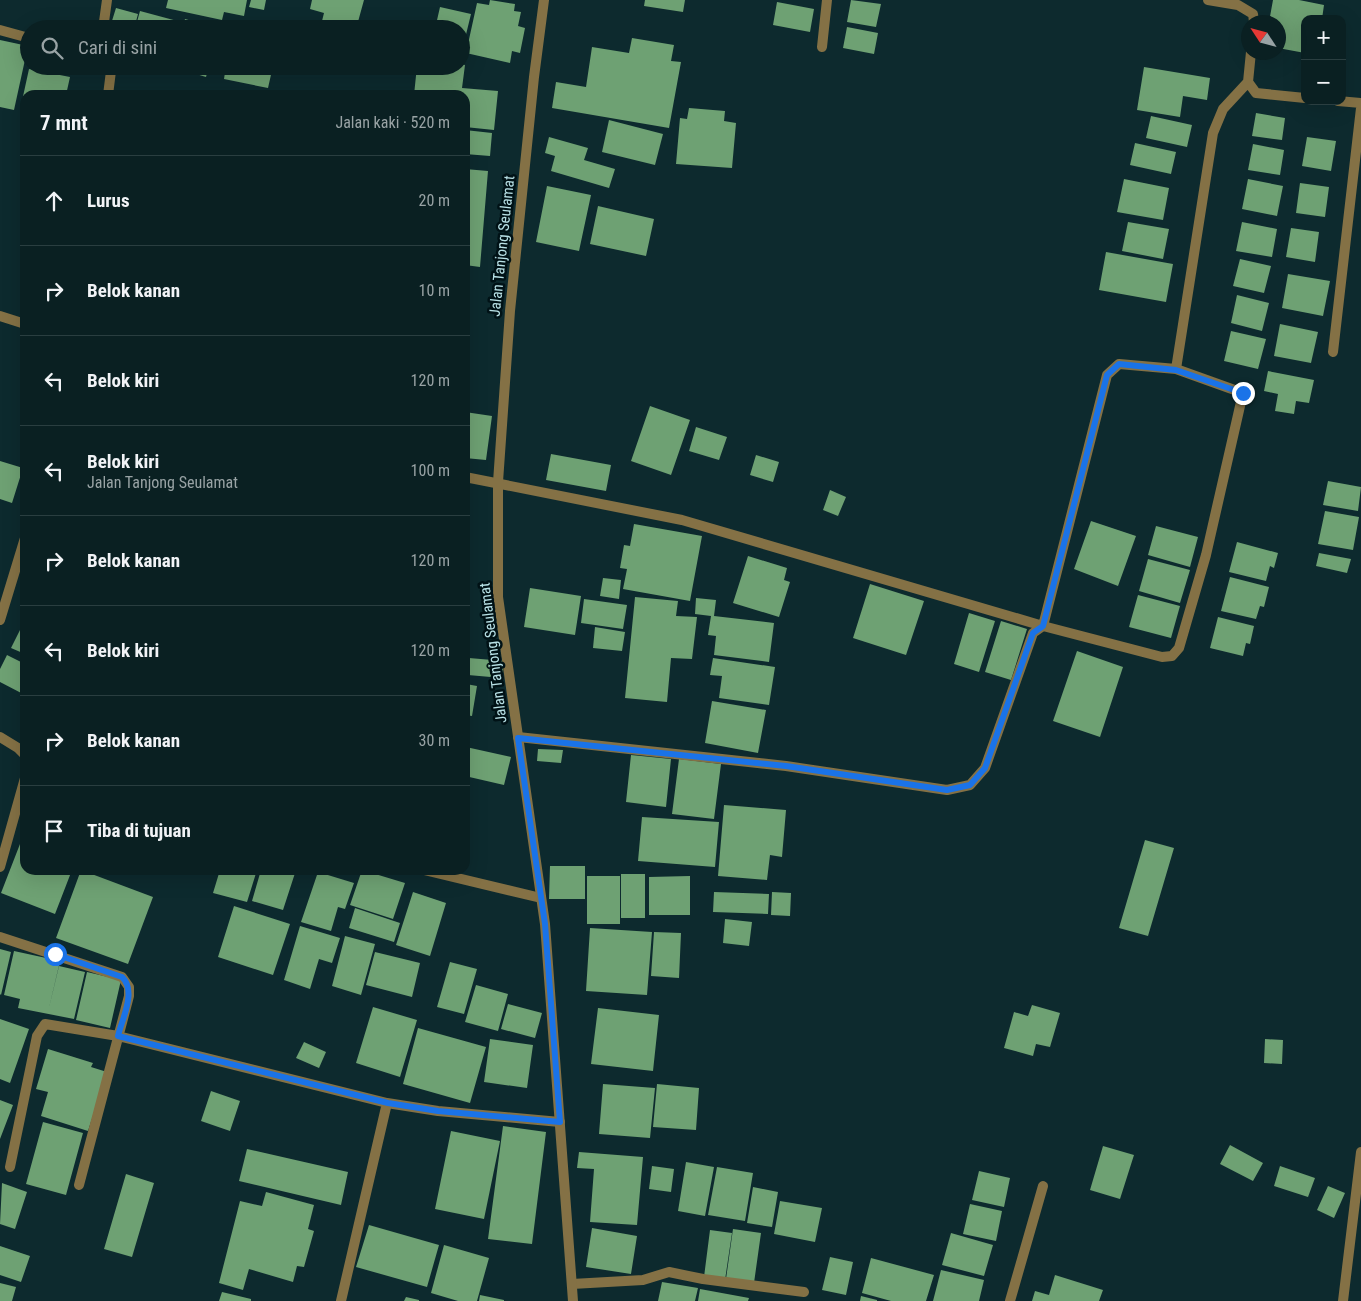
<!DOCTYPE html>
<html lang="id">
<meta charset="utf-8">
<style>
:root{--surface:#0a2022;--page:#182d2f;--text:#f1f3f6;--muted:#99a3a5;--line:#2a3e40}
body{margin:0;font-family:"Roboto Condensed",sans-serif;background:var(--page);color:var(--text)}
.controls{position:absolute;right:15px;top:15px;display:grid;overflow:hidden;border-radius:10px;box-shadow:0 5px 20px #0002}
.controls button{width:45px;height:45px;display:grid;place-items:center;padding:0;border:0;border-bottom:1px solid var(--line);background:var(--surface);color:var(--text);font:25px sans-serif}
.compass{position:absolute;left:1241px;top:15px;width:45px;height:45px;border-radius:50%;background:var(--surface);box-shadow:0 5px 20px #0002;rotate:306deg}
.stop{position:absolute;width:15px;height:15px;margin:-11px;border:4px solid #1a73e8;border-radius:50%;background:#fff}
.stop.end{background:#1a73e8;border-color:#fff;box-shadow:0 1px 5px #0008}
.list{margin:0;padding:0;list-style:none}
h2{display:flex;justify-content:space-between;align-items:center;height:65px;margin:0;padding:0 20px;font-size:21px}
h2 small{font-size:16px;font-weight:400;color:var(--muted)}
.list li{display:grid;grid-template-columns:32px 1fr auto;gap:15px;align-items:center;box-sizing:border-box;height:90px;padding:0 20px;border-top:1px solid var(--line)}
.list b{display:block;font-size:19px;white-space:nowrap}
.list p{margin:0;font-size:16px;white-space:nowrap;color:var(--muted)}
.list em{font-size:16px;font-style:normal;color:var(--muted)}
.icon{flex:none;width:28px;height:28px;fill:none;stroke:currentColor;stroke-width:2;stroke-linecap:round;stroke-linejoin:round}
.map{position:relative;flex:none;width:1361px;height:1301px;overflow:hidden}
.search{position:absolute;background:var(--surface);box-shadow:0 5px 20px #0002;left:20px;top:20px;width:450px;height:55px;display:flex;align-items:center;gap:12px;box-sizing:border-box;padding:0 18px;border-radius:28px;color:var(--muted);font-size:19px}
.panel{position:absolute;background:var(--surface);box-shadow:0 5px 20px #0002;left:20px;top:90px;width:450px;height:785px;border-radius:15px}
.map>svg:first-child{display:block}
.building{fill:#6ea173}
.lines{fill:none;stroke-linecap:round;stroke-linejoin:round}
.service{stroke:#847145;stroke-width:10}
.minor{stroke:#847145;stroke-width:10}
.tertiary{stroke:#847145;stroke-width:10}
.route{stroke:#1a73e8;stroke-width:6}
.labels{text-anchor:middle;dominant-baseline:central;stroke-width:5;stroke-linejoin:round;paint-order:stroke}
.street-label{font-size:15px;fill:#b8e1e6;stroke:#001216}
</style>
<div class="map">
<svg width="1361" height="1301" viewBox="0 0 1361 1301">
<rect width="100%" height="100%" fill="#0d2a2e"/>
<path class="building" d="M168 0H247L244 16 224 12 222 20 166 8Z
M251 0H266L264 10 249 7Z
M312 0H364L356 29H320L324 13 310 9Z
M490 0 515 4 514 11 521 12 518 26 525 28 520 53 512 51 510 63 466 53 477 3 489 5Z
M645 0H685L683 12 644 6Z
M851 0 881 4 876 27 847 22Z
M1273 0H1299L1324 5 1322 19H1305V53L1278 48V22H1269Z
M777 2 814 9 810 32 773 25Z
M440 7 471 14 462 51 461 29H435Z
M116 8 138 14 134 29 111 24Z
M140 11 181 22 179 29H135Z
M185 19 217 28 216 29H182Z
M847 27 878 33 874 54 843 48Z
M632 38 674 45 671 61 681 62 669 128 552 108 556 82 586 87 592 47 629 53Z
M0 40 28 46 14 110 0 107Z
M461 64 465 65 462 88 498 91 494 130 465 127V95H414L417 66H461Z
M170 66H209L206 77Z
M226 66H273L268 88 224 79Z
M1144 67 1210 78 1207 100 1183 96 1180 117 1137 110Z
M29 69 70 77 66 95H25V102L22 101Z
M689 108 725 111 724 121 736 123 732 168 676 164 680 118 687 119Z
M1256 113 1285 118 1282 140 1252 136Z
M1151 116 1192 125 1187 147 1146 138Z
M609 120 663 134 655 165 602 152Z
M465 130 492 133 490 156 465 154Z
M549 137 588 148 584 160 615 169 609 188 551 171 555 156 545 153Z
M1307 137 1336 141 1331 171 1302 166Z
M1135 143 1176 152 1171 174 1130 165Z
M1253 144 1284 150 1280 175 1248 170Z
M465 169 488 171 480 267 465 265Z
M1124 179 1169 188 1163 220 1117 212Z
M1248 179 1283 186 1277 216 1242 209Z
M1300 183 1329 187 1325 217 1296 213Z
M547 186 591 195 579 251 536 242Z
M598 206 654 219 646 256 590 244Z
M1128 222 1169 229 1163 259 1122 251Z
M1242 222 1277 229 1272 257 1236 251Z
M1291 228 1319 232 1315 262 1286 257Z
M1106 252 1173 264 1166 302 1099 290Z
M1240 259 1271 266 1264 293 1233 286Z
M1288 274 1330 281 1323 316 1282 308Z
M1237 295 1269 303 1262 331 1231 323Z
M1280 324 1318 332 1311 363 1274 356Z
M1231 331 1266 339 1258 369 1224 361Z
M1268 371 1314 380 1309 403 1296 401 1294 414 1275 411 1278 394 1264 391Z
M650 406 690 420 671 475 631 461Z
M465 412 492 416 486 460 465 458Z
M696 427 727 437 719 460 689 451Z
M551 454 611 465 606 491 546 480Z
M756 455 779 462 773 482 750 475Z
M0 461 23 468 12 503 0 499Z
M1328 481 1361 487 1358 511 1323 505Z
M465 483 468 484 466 497H465Z
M830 490 846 497 838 516 823 510Z
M1325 511 1359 517 1353 550 1318 544Z
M1091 521 1136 536 1118 586 1074 569Z
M634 524 702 536 690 601 623 589 627 569 620 568 624 545 630 546Z
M1156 526 1198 537 1190 567 1148 555Z
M1237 542 1278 553 1274 568 1270 566 1266 581 1229 572Z
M1319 553 1351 559 1347 573 1316 566Z
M748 556 787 568 784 580 790 582 779 617 733 603Z
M1148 559 1190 570 1180 603 1139 591Z
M1230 577 1269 587 1264 607 1260 606 1256 619 1221 611Z
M603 578 621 580 619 599 600 596Z
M870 584 924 601 906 655 853 638Z
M530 588 581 596 575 635 524 627Z
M1138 595 1180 606 1171 638 1129 627Z
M635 597 678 601 676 616 697 617 692 659 671 658 667 702 625 698Z
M696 598 716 600 714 616 774 623 769 662 714 655 716 636 708 635 711 616 695 614Z
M584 599 627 605 623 629 581 623Z
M969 613 995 621 979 672 954 664Z
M1218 617 1254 626 1250 644 1246 643 1243 656 1210 648Z
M25 620V654L11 648Z
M1001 621 1027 629 1011 680 985 672Z
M595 627 625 632 622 651 593 648Z
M1077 651 1123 667 1100 737 1053 721Z
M7 655 25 664V695L0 682V669Z
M469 658 504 661 502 678 468 675Z
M713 658 775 667 769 705 719 698 722 676 710 675Z
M465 674 468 675 466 684 477 686 472 716 465 715Z
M712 701 766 710 758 753 705 743Z
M466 747 511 757 504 785 465 776Z
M538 749 563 750 561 763 537 761Z
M631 755 671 759 666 807 626 802Z
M679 759 721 764 714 819 672 814Z
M724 805 786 810 782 857 770 855 767 880 718 876Z
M642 817 719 822 715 867 638 861Z
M1145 840 1174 848 1148 936 1119 928Z
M20 844 25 846V870H72L55 914 1 893Z
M550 866H585V899H549Z
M81 870 153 897 128 964 56 938Z
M220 870H257L247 902 213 893Z
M261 870H296L283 910 252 901Z
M362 870 405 883 393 919 350 905Z
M318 872 354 883 345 909 338 907 331 931 301 922Z
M621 874H645V918H621Z
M587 876H620V924H587Z
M690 876V915H649V877Z
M413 892 446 903 430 956 396 945Z
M714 892 769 894 768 914 713 912Z
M772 892 791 893 790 916 771 915Z
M234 906 290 924 273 975 218 957Z
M355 908 400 923 394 942 349 928Z
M725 919 752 922 749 946 723 943Z
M300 926 340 938 332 963 319 959 310 989 284 980Z
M590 928 652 932 647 995 586 991Z
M654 932 681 933 679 978 651 976Z
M345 936 375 944 361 995 332 986Z
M0 949 11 952 1 995 0 994Z
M14 951 60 961 48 1012 59 966 85 972 74 1019 18 1008 20 999 4 995Z
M375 952 420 963 412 997 366 985Z
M450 962 477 969 464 1014 437 1007Z
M87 972 121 980 110 1028 76 1020Z
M476 985 508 994 498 1031 465 1022Z
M508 1004 542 1013 535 1038 501 1029Z
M1032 1005 1060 1013 1050 1047 1036 1044 1033 1056 1004 1048 1014 1012 1028 1016Z
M373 1007 417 1020 400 1077 356 1063Z
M598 1008 659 1015 653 1071 591 1064Z
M0 1019 29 1029 10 1083 0 1079Z
M418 1028 486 1047 470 1103 403 1084Z
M490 1039 533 1045 527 1088 484 1082Z
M1265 1039 1283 1040 1282 1064 1264 1063Z
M304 1042 326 1052 319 1068 296 1058Z
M48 1049 93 1063 91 1067 107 1072 88 1131 41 1116 48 1092 36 1089Z
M603 1084 655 1088 650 1138 599 1134Z
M657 1084 699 1088 696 1130 653 1127Z
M211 1091 240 1101 230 1131 201 1121Z
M0 1100 13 1105 0 1139Z
M43 1122 83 1133 66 1195 26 1184Z
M503 1126 546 1132 532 1244 488 1239Z
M451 1131 500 1141 484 1219 435 1209Z
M1230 1145 1263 1163 1253 1181 1220 1164Z
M1103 1146 1134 1155 1120 1199 1090 1190Z
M247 1149 348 1172 341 1205 239 1181Z
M579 1152 643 1157 637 1225 590 1222 594 1169 577 1168Z
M686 1162 714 1167 705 1216 678 1211Z
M652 1166 674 1169 671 1192 649 1189Z
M1280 1166 1315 1178 1308 1197 1274 1186Z
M717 1167 753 1173 745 1221 708 1215Z
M979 1171 1010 1178 1004 1207 972 1200Z
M126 1174 154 1183 132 1257 104 1249Z
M2 1183 27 1192 15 1229 0 1224Z
M1328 1186 1345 1193 1334 1218 1317 1210Z
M753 1187 778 1192 772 1227 747 1223Z
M266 1192 314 1205 308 1229 314 1231 304 1267 297 1266 293 1282 249 1269 243 1290 219 1283 240 1201 262 1206Z
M780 1201 822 1208 815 1242 774 1234Z
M970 1204 1002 1211 996 1241 963 1234Z
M369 1225 439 1245 427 1287 356 1267Z
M592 1228 637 1236 631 1274 586 1267Z
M733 1229 761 1233 754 1283 726 1279Z
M710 1230 732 1233 725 1280 704 1277Z
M951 1233 993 1245 984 1276 942 1265Z
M444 1245 489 1258 477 1301H458L431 1293Z
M0 1246 30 1256 21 1282 0 1275Z
M830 1257 853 1262 846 1295 822 1290Z
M871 1258 934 1275 926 1301H891L862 1293Z
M941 1270 984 1280 979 1301H933Z
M1055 1275 1103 1290 1099 1301H1032L1035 1291 1049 1295Z
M662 1282 698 1288 695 1301H658Z
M0 1283 16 1287 12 1301H0Z
M700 1289 749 1298 748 1301H698Z
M222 1292 251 1299V1301H219Z
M480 1295 504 1300V1301H479Z
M861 1296 877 1300V1301H860Z
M406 1297 419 1300V1301H404Z"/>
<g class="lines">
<path class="service" d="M0 316 25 324"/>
<path class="minor" d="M1208 0 1238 5 1253 14 1254 22
M103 29 107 0
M0 30 29 38
M822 47 827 0
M1251 52 1248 82 1256 93 1305 98
M108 95 111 71 108 66
M1338 101 1361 103
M1333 352 1361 108
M465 477 682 520 1043 626 1107 375 1119 364 1176 369
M0 620 25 538
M0 737 18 748 25 755
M518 737 786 766 947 790 970 785 985 768 1033 633 1043 626 1162 657 1172 656 1179 648 1206 555 1243 393 1176 369 1213 133 1223 109 1248 82
M0 867 25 778
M424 870 541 898
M0 937 122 977 129 987V996L79 1185
M10 1167 37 1036 45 1024 118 1036 387 1103 438 1111 560 1122
M572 1284 643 1280 669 1272 703 1279 804 1292
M341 1301 387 1103
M1010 1301 1043 1186
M1343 1301 1361 1152"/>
<path class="tertiary" d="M544 0 534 77 510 311 498 482V597L545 924 573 1301"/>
</g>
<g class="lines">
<path class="route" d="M55 954 122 977C137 991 122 1019 118 1036L388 1103 438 1111 560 1122 545 924 518 738 786 766 947 790 970 785 985 768 1033 633 1043 626 1107 375 1119 364 1176 370 1243 393"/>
</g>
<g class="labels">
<g class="street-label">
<text transform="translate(502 246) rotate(-84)">Jalan Tanjong Seulamat</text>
<text transform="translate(493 653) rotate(-97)">Jalan Tanjong Seulamat</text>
</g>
</g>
</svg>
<div class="controls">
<button>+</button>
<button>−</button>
</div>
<svg class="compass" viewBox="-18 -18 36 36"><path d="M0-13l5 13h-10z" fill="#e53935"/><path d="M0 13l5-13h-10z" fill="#99a3a5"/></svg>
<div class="stop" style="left:55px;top:954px"></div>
<div class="stop end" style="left:1243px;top:393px"></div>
<div class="search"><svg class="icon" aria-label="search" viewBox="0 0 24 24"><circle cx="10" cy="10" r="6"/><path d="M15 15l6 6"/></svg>Cari di sini</div>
<section class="panel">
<h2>7 mnt<small>Jalan kaki · 520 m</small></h2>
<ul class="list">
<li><svg class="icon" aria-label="ahead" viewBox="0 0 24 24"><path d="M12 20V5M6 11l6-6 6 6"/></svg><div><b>Lurus</b></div><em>20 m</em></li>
<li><svg class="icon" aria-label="right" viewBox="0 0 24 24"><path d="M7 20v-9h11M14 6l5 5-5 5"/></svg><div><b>Belok kanan</b></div><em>10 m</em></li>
<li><svg class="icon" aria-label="left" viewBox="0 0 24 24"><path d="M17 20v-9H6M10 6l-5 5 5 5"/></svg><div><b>Belok kiri</b></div><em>120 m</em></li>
<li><svg class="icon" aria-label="left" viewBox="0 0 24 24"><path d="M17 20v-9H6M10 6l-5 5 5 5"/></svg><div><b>Belok kiri</b><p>Jalan Tanjong Seulamat</p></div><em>100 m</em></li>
<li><svg class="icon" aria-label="right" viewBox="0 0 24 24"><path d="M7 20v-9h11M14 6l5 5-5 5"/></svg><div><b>Belok kanan</b></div><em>120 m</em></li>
<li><svg class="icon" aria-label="left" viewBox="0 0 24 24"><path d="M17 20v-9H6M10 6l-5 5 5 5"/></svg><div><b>Belok kiri</b></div><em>120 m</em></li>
<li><svg class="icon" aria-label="right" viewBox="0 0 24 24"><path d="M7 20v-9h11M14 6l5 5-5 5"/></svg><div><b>Belok kanan</b></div><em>30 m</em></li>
<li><svg class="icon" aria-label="arrive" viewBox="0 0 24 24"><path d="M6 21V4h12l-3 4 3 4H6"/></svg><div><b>Tiba di tujuan</b></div></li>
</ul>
</section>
</div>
